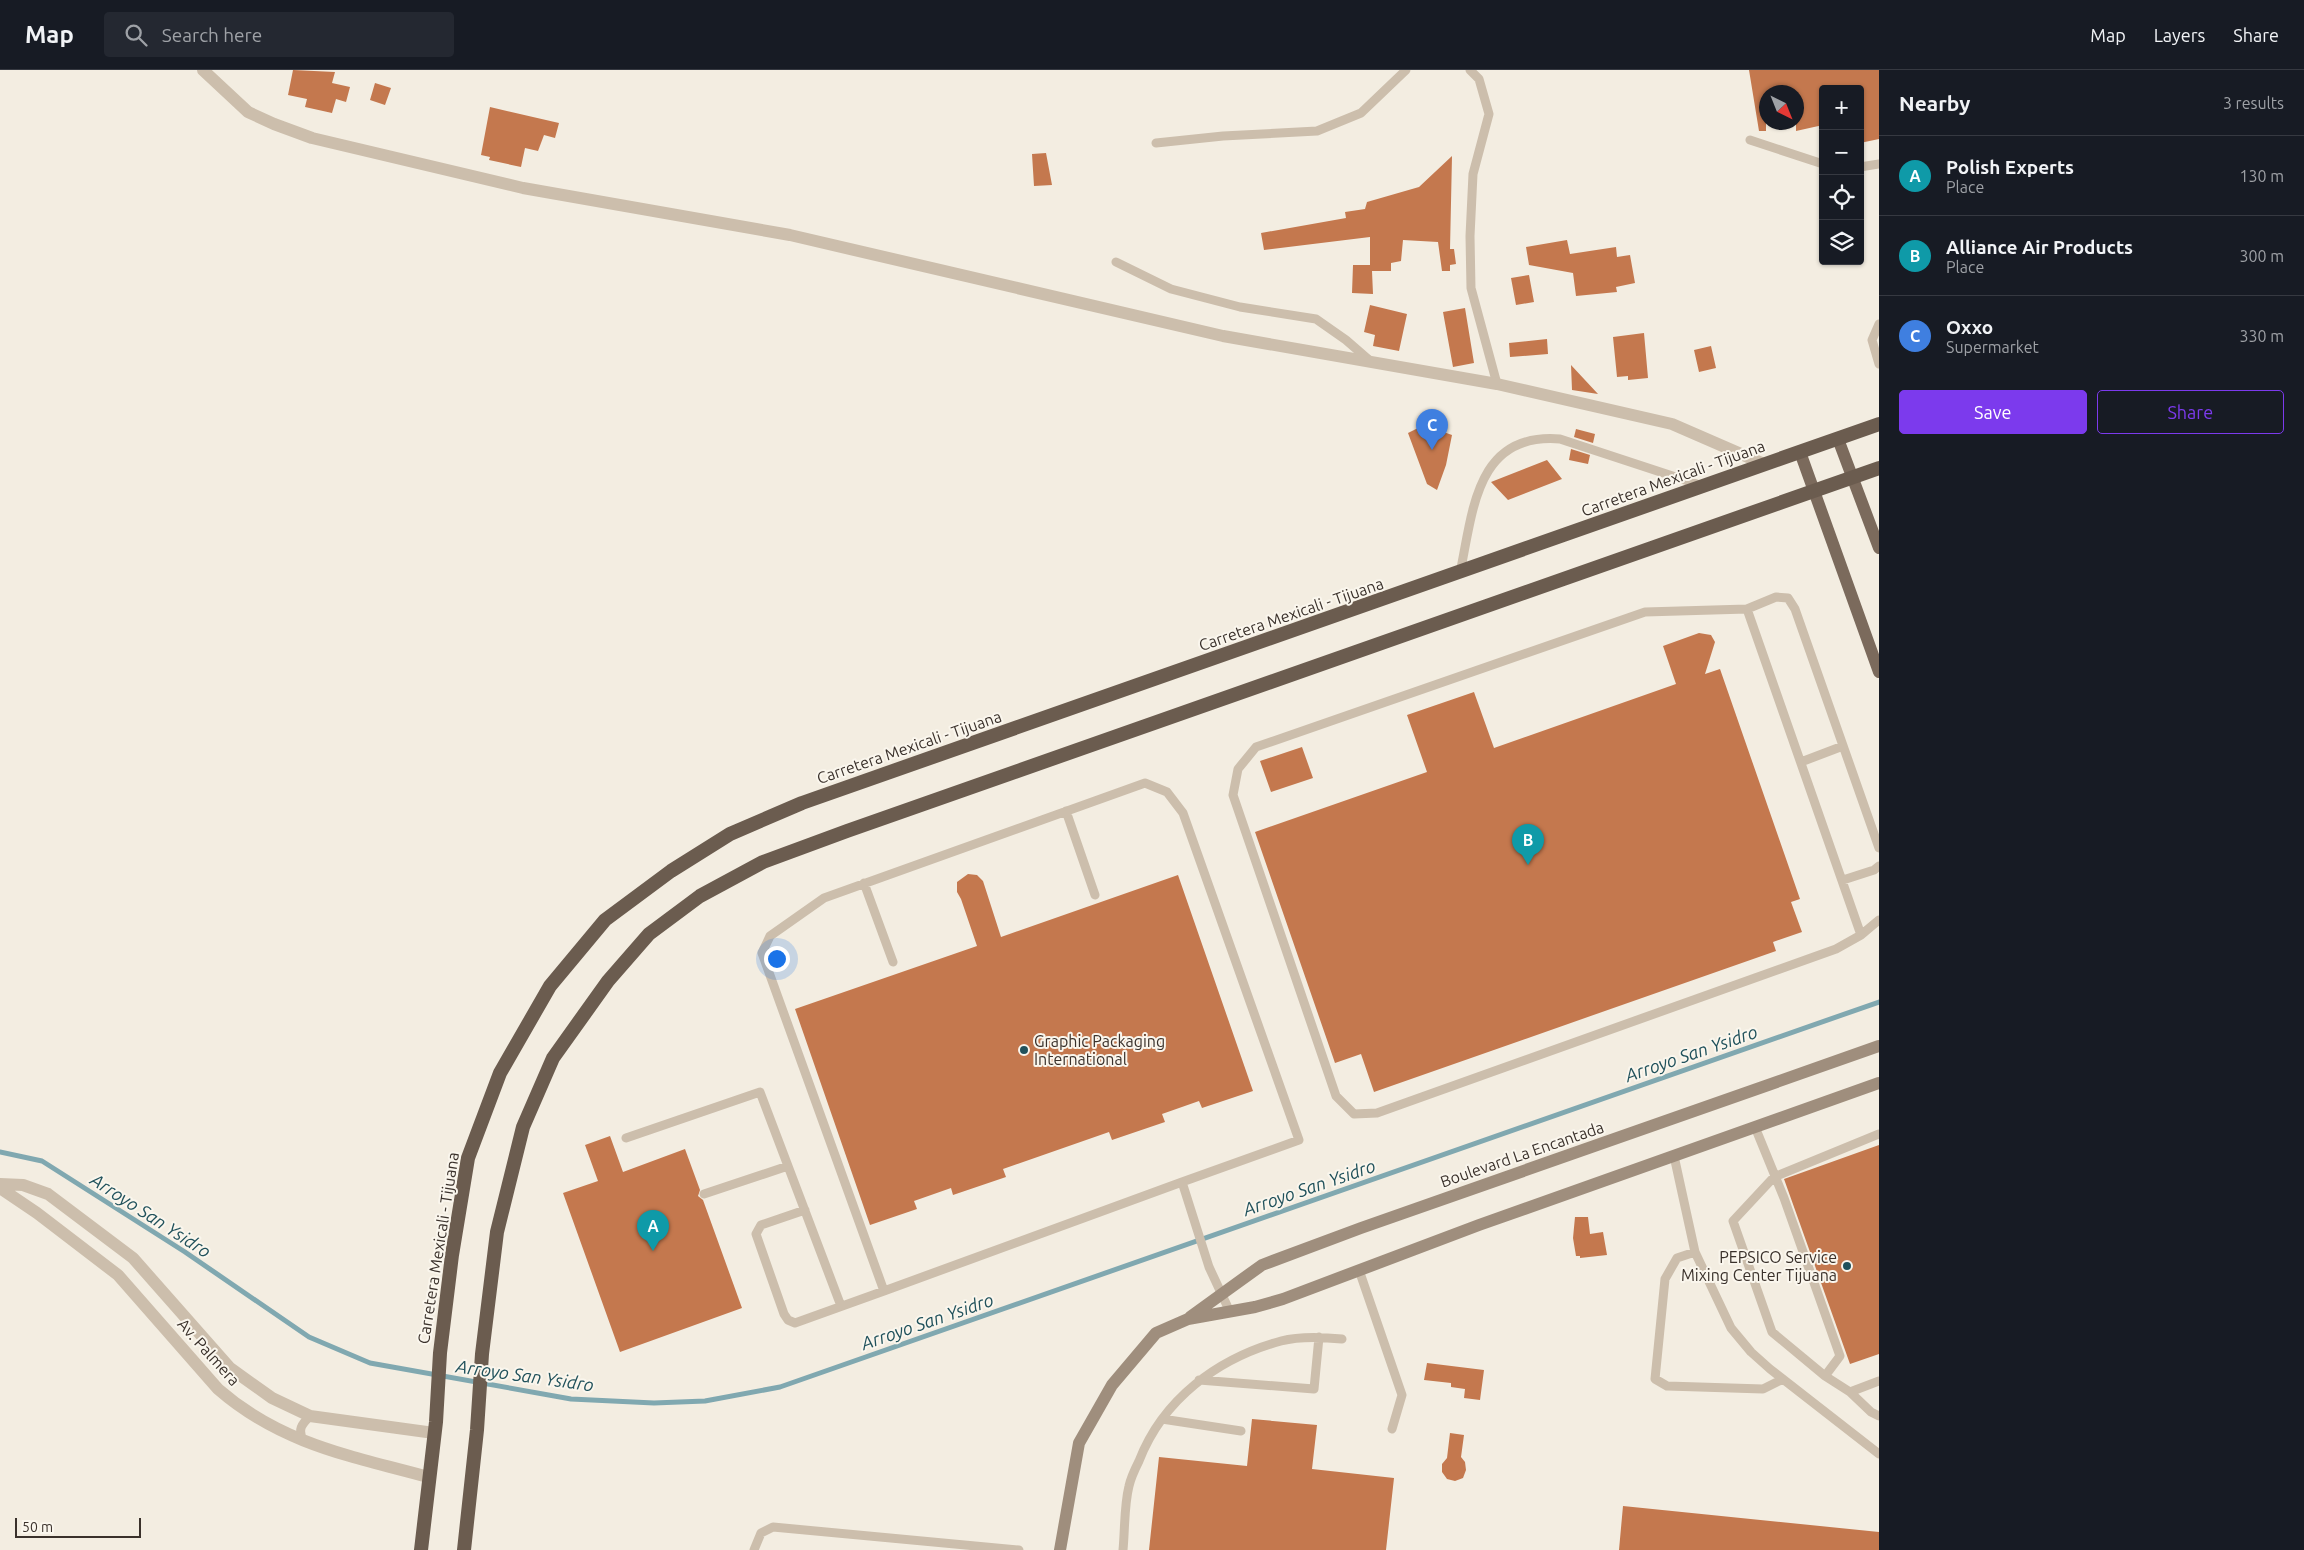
<!DOCTYPE html>
<meta charset="utf-8">
<style>
:root{--surface:#171b24;--page:#242831;--text:#f1f3f6;--muted:#9ea1a6;--line:#363941;--accent:#7c3aed}
body{margin:0;font-family:Ubuntu,sans-serif;background:var(--page);color:var(--text)}
.controls{position:absolute;right:15px;top:15px;display:grid;overflow:hidden;border-radius:5px;box-shadow:0 1px 4px #0004}
.controls button{width:45px;height:45px;display:grid;place-items:center;padding:0;border:0;border-bottom:1px solid var(--line);background:var(--surface);color:var(--text);font:25px sans-serif}
.compass{position:absolute;left:1759px;top:15px;width:45px;height:45px;border-radius:50%;background:var(--surface);box-shadow:0 1px 4px #0004;rotate:137deg}
.scale{position:absolute;left:15px;bottom:12px;width:126px;box-sizing:border-box;padding-left:5px;border:2px solid #3a312b;border-top:0;font-size:14px;line-height:18px;white-space:nowrap;color:#3a312b;-webkit-text-stroke:4px #faf6ed;paint-order:stroke}
.you{position:absolute;left:776px;top:888px;width:18px;height:18px;margin:-12px;border:4px solid #fff;border-radius:50%;background:#1a73e8;box-shadow:0 0 0 8px #1a73e833}
.badge{display:grid;place-items:center;width:32px;height:32px;border-radius:50%;background:var(--accent);color:#fff;font-size:16px;font-weight:700}
.pin{position:absolute;translate:-50% -41px;filter:drop-shadow(0 1px 2px #0008)}
.pin::after{content:'';position:absolute;top:26px;width:18px;height:15px;background:inherit;clip-path:polygon(0 0,100% 0,50% 100%)}
.list{margin:0;padding:0;list-style:none}
h2{display:flex;justify-content:space-between;align-items:center;height:65px;margin:0;padding:0 20px;font-size:21px}
h2 small{font-size:16px;font-weight:400;color:var(--muted)}
.list li{display:grid;grid-template-columns:32px 1fr auto;gap:15px;align-items:center;box-sizing:border-box;height:80px;padding:0 20px;border-top:1px solid var(--line)}
.list b{display:block;font-size:19px;white-space:nowrap}
.list p{margin:0;font-size:16px;white-space:nowrap;color:var(--muted)}
.list em{font-size:16px;font-style:normal;color:var(--muted)}
.actions{display:flex;gap:10px;padding:15px 20px}
.actions a{flex:1;padding:11px 0;border:1px solid var(--accent);border-radius:5px;text-align:center;font-size:18px;color:var(--accent)}
.actions .main{background:var(--accent);color:#fff}
.icon{flex:none;width:28px;height:28px;fill:none;stroke:currentColor;stroke-width:2;stroke-linecap:round;stroke-linejoin:round}
.map{position:relative;flex:none;width:1879px;height:1480px;overflow:hidden}
header{display:flex;align-items:center;gap:30px;box-sizing:border-box;height:70px;padding:0 25px;background:var(--surface);border-bottom:1px solid var(--line)}
header strong{font-size:24px}
nav{display:flex;gap:28px;margin-inline-start:auto;font-size:18px}
.search{width:350px;height:45px;background:var(--page);display:flex;align-items:center;gap:12px;box-sizing:border-box;padding:0 18px;border-radius:5px;color:var(--muted);font-size:19px}
main{display:flex}
aside{flex:1;background:var(--surface)}
.map>svg:first-child{display:block}
.lines{fill:none;stroke-linecap:round;stroke-linejoin:round}
.stream{stroke:#80a8b0;stroke-width:5}
.building{fill:#c4784e}
.service{stroke:#ccbeac;stroke-width:9}
.minor{stroke:#ccbeac;stroke-width:12}
.tertiary{stroke:#ccbeac;stroke-width:12}
.secondary{stroke:#9f8e7d;stroke-width:12}
.primary{stroke:#7b6a5c;stroke-width:12}
.trunk{stroke:#6b5c4f;stroke-width:14}
.poi-dot{fill:#20515b;stroke:#faf6ed;stroke-width:2}
.labels{text-anchor:middle;dominant-baseline:central;stroke-width:4;stroke-linejoin:round;paint-order:stroke}
.street-label{font-size:16px;fill:#3a312b;stroke:#faf6ed}
.poi-label{font-size:16px;fill:#3a312b;stroke:#faf6ed;text-anchor:start}
.water-label{font-size:18px;font-style:italic;fill:#20515b;stroke:#faf6ed}
</style>
<header>
<strong>Map</strong>
<div class="search"><svg class="icon" aria-label="search" viewBox="0 0 24 24"><circle cx="10" cy="10" r="6"/><path d="M15 15l6 6"/></svg>Search here</div>
<nav><a>Map</a><a>Layers</a><a>Share</a></nav>
</header>
<main>
<div class="map">
<svg width="1879" height="1480" viewBox="0 0 1879 1480">
<rect width="100%" height="100%" fill="#f3ede1"/>
<g class="lines">
<path class="stream" d="M0 1082 42 1091 185 1182 309 1267 370 1293 571 1329 654 1333 705 1331 780 1317 1879 932"/>
</g>
<path class="building" d="M293 0 335 2 332 13 350 17 346 32 336 29 332 43 305 37 307 29 288 25Z
M1749 0H1879V69L1860 73V19H1823V55L1796 61V22H1766V61H1759Z
M375 13 391 18 385 35 370 30Z
M490 37 559 53 555 68 544 65 538 81 525 78 521 97 489 90 490 87 481 85Z
M1046 83 1052 115 1034 116 1032 84Z
M1452 86 1450 179H1454L1456 194 1450 195V201H1442L1438 172 1403 170 1401 191 1391 193V201H1372L1373 224 1352 223 1353 195H1370V167L1264 180 1261 163 1346 148 1345 142 1365 139 1367 132 1419 117Z
M1567 170 1570 184 1616 177 1617 187 1630 185 1635 213 1616 217 1617 222 1576 226 1573 203 1529 195 1526 177Z
M1529 205 1534 232 1516 235 1511 208Z
M1370 235 1407 244 1399 281 1373 276 1375 265 1364 262Z
M1465 238 1474 293 1453 297 1443 242Z
M1644 263 1648 308 1628 310V306L1617 307 1613 267Z
M1547 269 1548 284 1510 287 1509 273Z
M1711 276 1716 298 1699 302 1694 280Z
M1571 295 1598 324 1572 320Z
M1424 355 1452 365 1446 395 1437 420 1427 414 1408 363Z
M1576 359 1595 364 1593 373 1574 367Z
M1571 379 1590 385 1588 394 1569 390Z
M1547 390 1562 409 1508 430 1491 412Z
M1699 563 1711 565 1715 572 1705 604 1720 599 1800 829 1791 832 1802 862 1773 872 1776 881 1374 1022 1361 984 1335 993 1255 762 1427 702 1407 645 1474 622 1494 678 1676 614 1663 576Z
M1302 677 1313 708 1271 722 1260 691Z
M968 804 977 805 983 811 1001 867 1178 805 1253 1021 1202 1038 1199 1031 1162 1044 1165 1052 1112 1070 1109 1062 1003 1099 1006 1107 953 1125 951 1118 914 1131 917 1139 870 1155 795 939 977 876 961 829 957 822V812Z
M610 1066 623 1102 685 1079 700 1120 698 1126 703 1130 742 1238 620 1282 563 1123 598 1111 585 1075Z
M1879 1075V1284L1850 1294 1784 1109Z
M1575 1147H1588L1590 1164 1603 1162 1607 1185 1580 1188V1186H1576L1573 1168Z
M1427 1293 1484 1300 1480 1330 1464 1328 1465 1319 1451 1317V1313L1424 1310Z
M1252 1349 1317 1355 1312 1399 1394 1408 1386 1480H1149L1159 1387 1247 1396Z
M1450 1363 1464 1365 1461 1387 1465 1392 1466 1400 1463 1408 1455 1411 1447 1409 1442 1402V1394L1447 1388Z
M1623 1436 1879 1462V1480H1619Z"/>
<g class="lines">
<path class="service" d="M1470 0 1479 9 1489 44 1473 104 1470 166 1471 218 1497 314
M1750 70 1823 94
M1156 73 1223 66 1317 61 1361 43 1406 0
M1860 97 1879 94
M1116 192 1171 219 1240 237 1316 249 1346 270 1369 290
M1879 254 1872 270 1879 294
M1460 503C1473 441 1476 362 1560 369L1703 416
M1747 539 1861 865
M1801 692 1843 676
M1066 741 1095 825
M1879 778 1795 539 1788 528 1776 527 1747 539 1645 542 1256 677 1238 699 1233 725 1336 1026 1354 1044 1377 1043 1836 879 1861 865 1879 850
M1843 810 1874 800 1879 796
M864 813 893 892
M1755 1057 1784 1128 1840 1286 1825 1306
M1879 1064 1774 1107 1733 1151 1772 1262 1825 1306 1850 1322 1879 1311
M626 1068 760 1022 841 1236
M1674 1086 1695 1182 1731 1258 1751 1282 1770 1299 1879 1384
M1182 1112 1299 1070 1183 743 1167 722 1145 713 824 828 770 866 762 883 884 1221 1182 1112 1209 1197 1230 1242
M704 1124 788 1096
M805 1140 761 1155 756 1164 784 1244 788 1250 795 1253 884 1221
M1695 1182 1677 1188 1665 1209 1655 1309 1667 1316 1763 1319 1783 1309
M1359 1200 1402 1325 1392 1359
M1199 1310 1314 1319 1319 1267
M1850 1322 1871 1342 1879 1346
M1162 1349 1241 1361
M303 1371C298 1359 301 1355 310 1346
M754 1480 761 1463 773 1457 1019 1480
M1123 1480C1125 1459 1124 1436 1129 1416 1131 1407 1135 1399 1139 1391 1163 1329 1218 1288 1281 1271 1300 1266 1322 1267 1342 1269"/>
<path class="minor" d="M203 0 248 42 274 54 312 68 523 118 790 165 1223 266 1497 314 1672 354 1764 394"/>
<path class="tertiary" d="M0 1114 23 1115 48 1124 133 1188 230 1298 272 1328 310 1346 434 1363
M0 1118 37 1143 118 1205 218 1319C281 1374 351 1386 428 1407"/>
<path class="secondary" d="M1190 1247 1262 1195 1361 1158 1879 976
M1060 1480 1079 1373 1112 1315 1156 1263 1188 1249 1255 1237 1283 1229 1479 1155 1879 1013"/>
<path class="primary" d="M1838 369 1879 478
M1800 382 1879 602"/>
<path class="trunk" d="M421 1480 436 1352 440 1283 452 1185 468 1088 500 1003 550 916 605 850 671 801 730 764 802 733 1879 354
M464 1480 477 1360 482 1284 497 1162 523 1057 553 988 608 911 649 864 700 826 763 792 847 761 1879 398"/>
</g>
<g class="poi-dot">
<circle cx="1024" cy="980" r="5"/>
<circle cx="1847" cy="1196" r="5"/>
</g>
<g class="labels">
<g class="street-label">
<text transform="translate(1673 408) rotate(-20)">Carretera Mexicali - Tijuana</text>
<text transform="translate(1291 544) rotate(-19)">Carretera Mexicali - Tijuana</text>
<text transform="translate(909 677) rotate(-19)">Carretera Mexicali - Tijuana</text>
<text transform="translate(1522 1084) rotate(-19)">Boulevard La Encantada</text>
<text transform="translate(438 1178) rotate(-81)">Carretera Mexicali - Tijuana</text>
<text transform="translate(209 1282) rotate(48)">Av. Palmera</text>
</g>
<g class="poi-label">
<text x="1034" y="971">Graphic Packaging<tspan x="1034" dy="18">International</tspan></text>
<text x="1837" y="1187" text-anchor="end">PEPSICO Service<tspan x="1837" dy="18">Mixing Center Tijuana</tspan></text>
</g>
<g class="water-label">
<text transform="translate(1691 983) rotate(-19)">Arroyo San Ysidro</text>
<text transform="translate(1309 1117) rotate(-19)">Arroyo San Ysidro</text>
<text transform="translate(151 1145) rotate(33)">Arroyo San Ysidro</text>
<text transform="translate(927 1251) rotate(-19)">Arroyo San Ysidro</text>
<text transform="translate(525 1305) rotate(8)">Arroyo San Ysidro</text>
</g>
</g>
</svg>
<div class="controls">
<button>+</button>
<button>−</button>
<button><svg class="icon" aria-label="locate" viewBox="0 0 24 24"><circle cx="12" cy="12" r="6"/><path d="M12 2v4M12 18v4M2 12h4M18 12h4"/></svg></button>
<button><svg class="icon" aria-label="layers" viewBox="0 0 24 24"><path d="M12 4l9 5-9 5-9-5zM3 14l9 5 9-5"/></svg></button>
</div>
<svg class="compass" viewBox="-18 -18 36 36"><path d="M0-13l5 13h-10z" fill="#e53935"/><path d="M0 13l5-13h-10z" fill="#9ea1a6"/></svg>
<div class="scale">50 m</div>
<div class="you"></div>
<div class="pin badge" style="left:653px;top:1181px;background:#0f9aa8">A</div>
<div class="pin badge" style="left:1528px;top:795px;background:#0f9aa8">B</div>
<div class="pin badge" style="left:1432px;top:380px;background:#3f7fe0">C</div>
</div>
<aside>
<h2>Nearby<small>3 results</small></h2>
<ul class="list">
<li><span class="badge" style="background:#0f9aa8">A</span><div><b>Polish Experts</b><p>Place</p></div><em>130 m</em></li>
<li><span class="badge" style="background:#0f9aa8">B</span><div><b>Alliance Air Products</b><p>Place</p></div><em>300 m</em></li>
<li><span class="badge" style="background:#3f7fe0">C</span><div><b>Oxxo</b><p>Supermarket</p></div><em>330 m</em></li>
</ul>
<div class="actions"><a class="main">Save</a><a>Share</a></div>
</aside>
</main>
